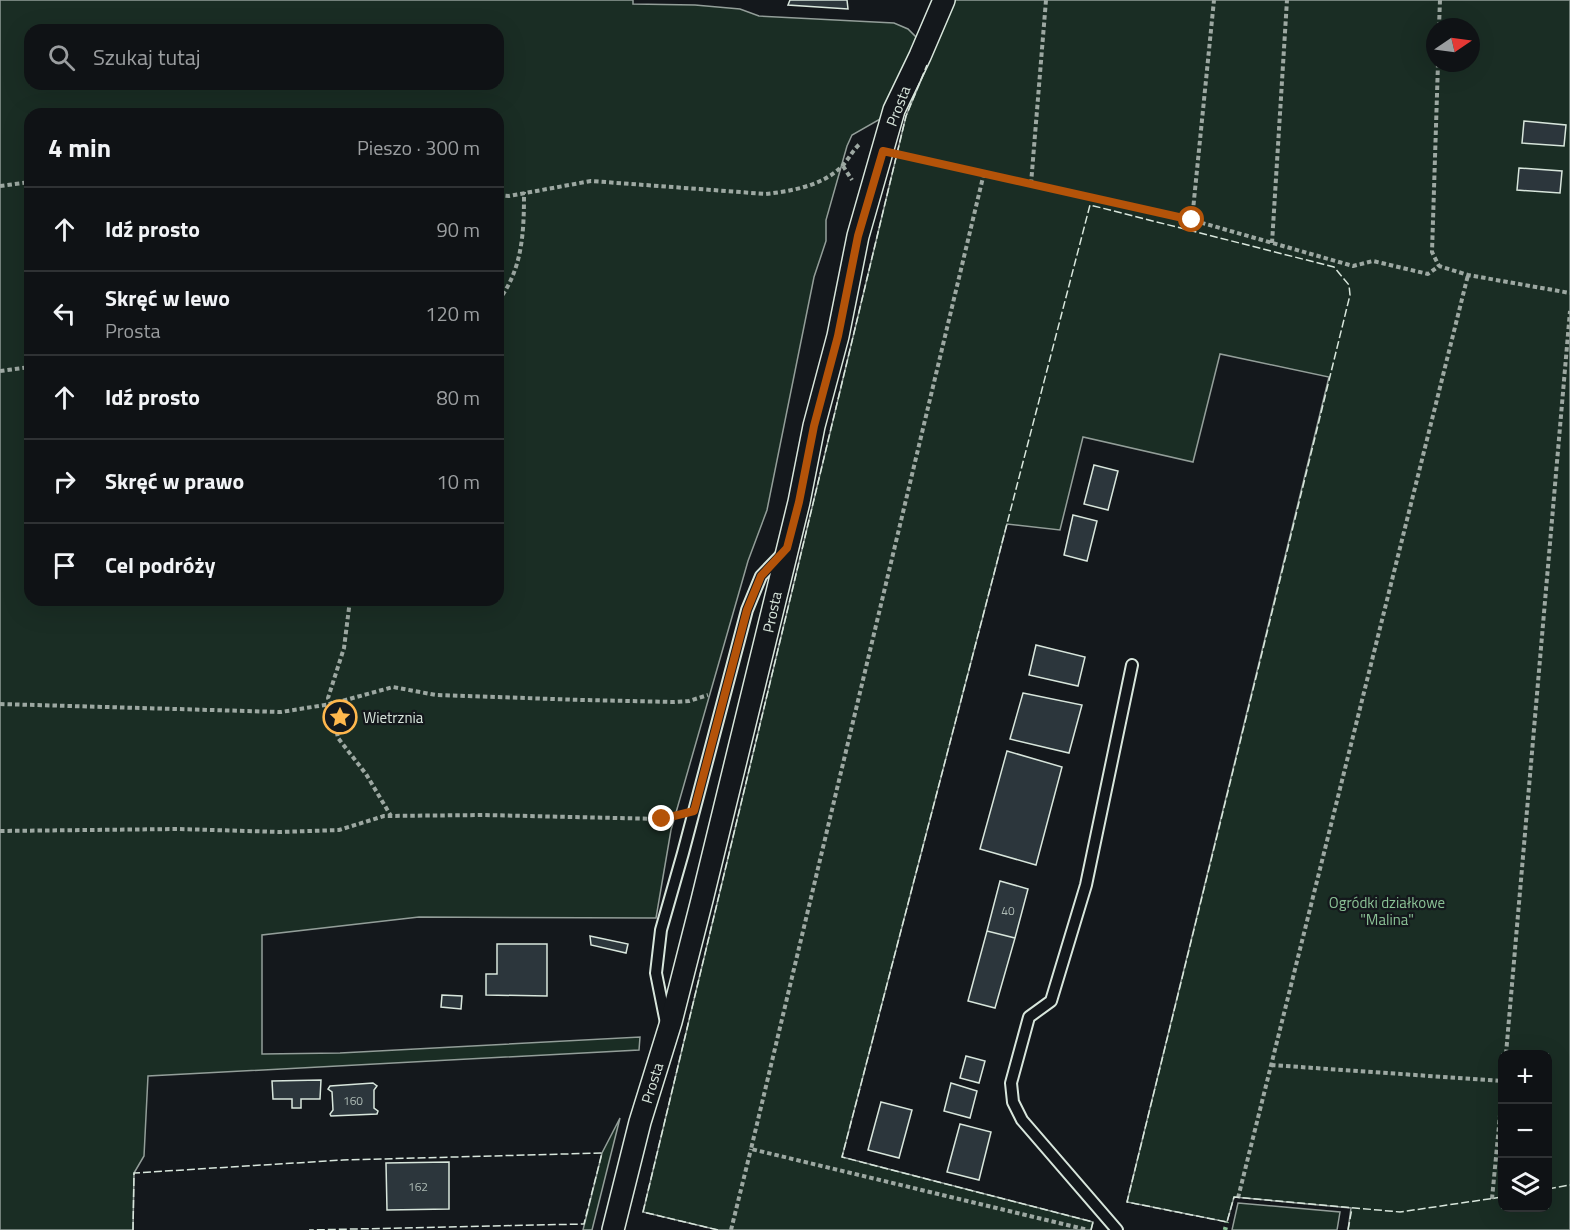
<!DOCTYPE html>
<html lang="pl">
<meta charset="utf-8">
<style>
:root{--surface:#0f1215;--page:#181b1e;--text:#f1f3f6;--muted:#9b9ea0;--line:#2f3234}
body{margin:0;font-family:"Titillium Web",sans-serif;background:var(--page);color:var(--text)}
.controls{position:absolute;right:18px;bottom:18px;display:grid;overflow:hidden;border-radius:12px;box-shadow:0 6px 24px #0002}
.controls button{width:54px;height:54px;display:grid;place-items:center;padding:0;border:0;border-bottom:2px solid var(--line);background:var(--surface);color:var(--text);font:30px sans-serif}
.compass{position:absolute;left:1426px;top:18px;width:54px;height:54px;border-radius:50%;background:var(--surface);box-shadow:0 6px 24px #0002;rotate:77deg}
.stop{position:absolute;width:18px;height:18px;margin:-14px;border:4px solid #b45309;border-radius:50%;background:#fff}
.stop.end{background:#b45309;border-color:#fff;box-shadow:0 2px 6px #0008}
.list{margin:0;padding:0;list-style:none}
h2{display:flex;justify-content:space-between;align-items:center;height:78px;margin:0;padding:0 24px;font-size:26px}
h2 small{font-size:20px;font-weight:400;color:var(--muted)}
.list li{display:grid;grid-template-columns:39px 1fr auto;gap:18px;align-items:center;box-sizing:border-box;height:84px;padding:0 24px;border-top:2px solid var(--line)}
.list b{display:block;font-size:22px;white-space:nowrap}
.list p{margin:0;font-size:20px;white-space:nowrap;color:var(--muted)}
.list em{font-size:20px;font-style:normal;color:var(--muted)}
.icon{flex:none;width:33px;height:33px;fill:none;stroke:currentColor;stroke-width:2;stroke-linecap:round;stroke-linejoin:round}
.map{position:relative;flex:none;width:1570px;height:1230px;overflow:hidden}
.search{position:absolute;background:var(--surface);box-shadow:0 6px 24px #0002;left:24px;top:24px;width:480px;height:66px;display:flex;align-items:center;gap:15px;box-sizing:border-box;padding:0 21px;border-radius:18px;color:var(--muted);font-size:22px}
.panel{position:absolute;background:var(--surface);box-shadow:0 6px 24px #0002;left:24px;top:108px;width:480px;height:498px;border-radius:18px}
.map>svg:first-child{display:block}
.green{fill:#1a2d24;stroke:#939e99;stroke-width:1.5;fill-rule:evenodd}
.building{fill:#2c363c;stroke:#d8e6dc;stroke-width:1.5}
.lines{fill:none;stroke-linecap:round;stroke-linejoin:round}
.service-casing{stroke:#d8e6dc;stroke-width:14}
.minor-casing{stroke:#d8e6dc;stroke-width:24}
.path{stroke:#9da8a2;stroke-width:4;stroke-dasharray:4.5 3;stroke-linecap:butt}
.service{stroke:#14181c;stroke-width:10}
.minor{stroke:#14181c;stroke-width:21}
.hedge{stroke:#8ac095;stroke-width:4.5;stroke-dasharray:3 4.5;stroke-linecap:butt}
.fence{stroke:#d8e6dc;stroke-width:1.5;stroke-dasharray:8 3;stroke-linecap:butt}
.route{stroke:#b45309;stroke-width:8}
.labels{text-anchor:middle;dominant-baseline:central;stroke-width:4.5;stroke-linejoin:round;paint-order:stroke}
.number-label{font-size:12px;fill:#adbab4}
.street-label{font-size:15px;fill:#d8e6dc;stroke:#14181c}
.poi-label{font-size:15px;fill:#d8e6dc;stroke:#14181c;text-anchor:start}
.park-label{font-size:15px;fill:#8ac095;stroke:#14181c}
</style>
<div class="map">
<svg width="1570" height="1230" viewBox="0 0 1570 1230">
<rect width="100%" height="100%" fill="#14181c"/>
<path class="green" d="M0 0H633V4L695 5 740 9 759 16 894 23 908 29 918 39 882 118 852 135 847 146 826 220V241L814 277 767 510 748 561 671 830 656 918 419 917 262 935V1054L340 1053 640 1037 639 1050 148 1076 144 1156 134 1173 133 1230H0ZM30 30H498V84H30ZM30 114H498V600H30Z
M955 0H1570V1230H1348L1351 1208 1234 1197 1227 1222 1127 1202 1329 377 1220 354 1193 462 1083 437 1060 530 1007 524 842 1157 1093 1222 1091 1230H718L643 1212 906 116ZM1435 27H1471V63H1435ZM1502 1054H1548V1208H1502Z
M620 1118 592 1230H583L602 1153Z
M1238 1203 1340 1212 1337 1230H1232Z"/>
<path class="building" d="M790 0H847L848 9 788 5Z
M1524 121 1566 125 1564 146 1522 143Z
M1519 168 1562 171 1560 193 1517 190Z
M1094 465 1118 471 1108 510 1084 504Z
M1073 515 1097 521 1087 561 1064 555Z
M1036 645 1085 657 1078 686 1029 675Z
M1023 693 1082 705 1069 753 1010 739Z
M1007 751 1062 767 1036 865 980 849Z
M1000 881 1028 889 1015 938 987 931Z
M987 931 1015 938 995 1008 968 1001Z
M590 936 628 944 626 953 591 945Z
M497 944H547V996L486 995V974H497Z
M442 995 462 996 461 1009 441 1007Z
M966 1056 985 1061 979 1083 960 1078Z
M321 1080 320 1099H301V1108H292V1099H273L272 1081Z
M373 1083 377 1086 374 1090V1108L378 1111 377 1114 331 1116 330 1114 333 1110 332 1092 328 1089 330 1086Z
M951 1083 977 1091 970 1118 944 1111Z
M881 1102 912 1110 899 1158 868 1150Z
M960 1124 991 1132 979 1180 947 1172Z
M449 1162V1209L387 1210 386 1163Z"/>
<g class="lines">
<g class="service-casing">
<path id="service" d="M666 1023 656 973 661 930 683 853 747 610 761 576 783 553
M1117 1230 1022 1120 1013 1102 1011 1083 1029 1017 1051 1001 1086 885 1132 665"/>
</g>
<g class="minor-casing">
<path id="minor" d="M613 1230 640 1122 671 1022 702 900 799 502 814 426 838 336 858 236 894 110 920 56 944 0"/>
</g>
<path class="path" d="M1439 27 1440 0
M1438 63 1432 252 1439 266
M901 155 1192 220 1353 266 1373 261 1428 274 1439 266 1468 275 1570 293
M843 166 852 180
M984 173 751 1149 1088 1230
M1031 184 1046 0
M0 186 30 182
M498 195 509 196 591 181 766 194C791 191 821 186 840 168 848 161 853 149 861 143
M1192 220 1214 0
M1272 243 1287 0
M498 301C523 269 524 231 524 192
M0 371 30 367
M350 600 344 648 328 698 331 704 393 687 436 695 583 700 673 702 689 701 708 695
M0 704 281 712 331 704 338 738 366 774 391 816
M0 831 179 829 281 832 339 830 384 816 484 815 662 819 678 815
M1506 1054 1570 311
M1271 1065 1502 1081
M1238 1198 1468 275
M1492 1199 1502 1094
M731 1230 751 1149"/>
<use href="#service" class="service"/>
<use href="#minor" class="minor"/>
<path class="hedge" d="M1225 1230 1227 1222"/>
<path class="fence" d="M1548 1189 1570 1185
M133 1230 134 1173 343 1160 602 1153 584 1224 309 1230
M718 1230 643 1212 906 116 927 65
M1091 1230 1093 1222 842 1157 1090 205 1334 267 1349 285 1350 295 1127 1202 1227 1222 1234 1197 1400 1212 1502 1197
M1348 1230 1352 1208"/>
</g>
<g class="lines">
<path class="route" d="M662 819 694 811 747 610 761 576 787 548 799 502 814 426 838 336 858 236 883 151 1192 220"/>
</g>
<defs>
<g id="sight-ring" transform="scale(1.725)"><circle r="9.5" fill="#14181c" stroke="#ffb74d" stroke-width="1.5"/><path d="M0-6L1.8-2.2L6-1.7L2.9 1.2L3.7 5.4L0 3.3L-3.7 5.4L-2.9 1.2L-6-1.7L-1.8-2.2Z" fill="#ffb74d"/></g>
</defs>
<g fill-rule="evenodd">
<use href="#sight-ring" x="340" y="717"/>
</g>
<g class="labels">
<g class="number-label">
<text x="1008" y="910">40</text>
<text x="353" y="1100">160</text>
<text x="418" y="1186">162</text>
</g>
<g class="street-label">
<text transform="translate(898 106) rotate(-69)">Prosta</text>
<text transform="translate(772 612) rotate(-78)">Prosta</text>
<text transform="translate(652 1083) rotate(-73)">Prosta</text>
</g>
<g class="poi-label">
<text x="363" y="717">Wietrznia</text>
</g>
<g class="park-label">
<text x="1387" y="902">Ogródki działkowe<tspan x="1387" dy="17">"Malina"</tspan></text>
</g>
</g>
</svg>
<div class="controls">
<button>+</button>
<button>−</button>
<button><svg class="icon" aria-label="layers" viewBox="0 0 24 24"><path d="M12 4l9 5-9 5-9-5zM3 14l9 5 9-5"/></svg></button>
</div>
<svg class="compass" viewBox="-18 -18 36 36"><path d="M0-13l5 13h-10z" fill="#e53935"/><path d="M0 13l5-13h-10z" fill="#9b9ea0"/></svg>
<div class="stop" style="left:1192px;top:220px"></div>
<div class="stop end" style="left:662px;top:819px"></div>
<div class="search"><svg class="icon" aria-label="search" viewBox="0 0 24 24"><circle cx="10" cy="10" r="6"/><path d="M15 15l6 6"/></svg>Szukaj tutaj</div>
<section class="panel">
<h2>4 min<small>Pieszo · 300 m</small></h2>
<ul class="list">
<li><svg class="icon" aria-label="ahead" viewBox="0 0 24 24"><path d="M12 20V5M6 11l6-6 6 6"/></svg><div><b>Idź prosto</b></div><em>90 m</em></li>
<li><svg class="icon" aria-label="left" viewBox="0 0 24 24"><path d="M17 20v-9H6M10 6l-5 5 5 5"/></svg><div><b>Skręć w lewo</b><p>Prosta</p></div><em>120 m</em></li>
<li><svg class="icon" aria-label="ahead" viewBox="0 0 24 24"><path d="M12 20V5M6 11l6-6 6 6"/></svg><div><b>Idź prosto</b></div><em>80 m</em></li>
<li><svg class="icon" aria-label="right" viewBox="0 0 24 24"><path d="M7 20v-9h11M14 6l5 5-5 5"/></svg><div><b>Skręć w prawo</b></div><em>10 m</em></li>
<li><svg class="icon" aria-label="arrive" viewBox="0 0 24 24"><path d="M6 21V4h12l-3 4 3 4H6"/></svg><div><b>Cel podróży</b></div></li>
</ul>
</section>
</div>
